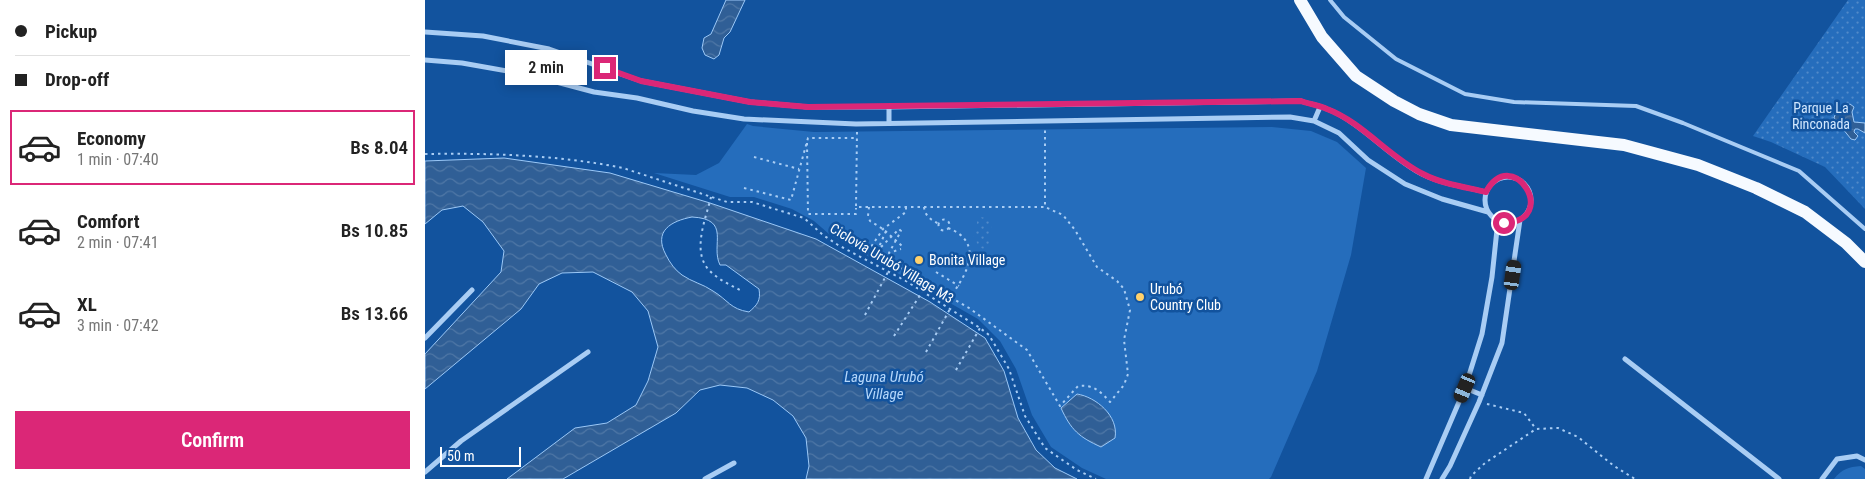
<!DOCTYPE html>
<meta charset="utf-8">
<style>
:root{--surface:#fff;--page:#f6f6f6;--text:#222;--muted:#767676;--line:#e0e0e0;--accent:#db2777}
body{margin:0;font-family:"Roboto Condensed",sans-serif;background:var(--page);color:var(--text);height:100vh;display:flex;flex-direction:column;font-size:19px;white-space:nowrap}
*{box-sizing:border-box;margin:0}
p{font-size:16px;color:var(--muted)}
.icon{flex:none;width:28px;height:28px;fill:none;stroke:currentColor;stroke-width:2;stroke-linecap:round;stroke-linejoin:round}
.map{position:relative;flex:1;overflow:hidden}
.side{display:flex;flex-direction:column;background:var(--surface);width:425px}
.side>*{flex:none}
.guide{display:grid;align-content:center;height:110px;padding:0 15px;background:var(--surface)}
.scale{position:absolute;left:15px;bottom:12px;width:81px;box-sizing:border-box;padding-left:5px;border:2px solid #fff;border-top:0;font-size:14px;line-height:18px;white-space:nowrap;color:#fff;-webkit-text-stroke:4px #12539e;paint-order:stroke}
.end{position:absolute;width:22px;height:22px;margin:-11px;border:6px solid #db2777;background:#fff;box-shadow:0 0 0 2px #fff}
.from{border-radius:50%}
.bubble{position:absolute;height:35px;border-radius:0px;background:var(--surface);box-shadow:0 2px 12px #0003;font-size:16px;font-weight:600;line-height:35px;text-align:center}
.car{position:absolute;width:15px;height:30px;margin:-15px -8px;border-radius:6px;box-shadow:0 0 4px 1px #0007;background:linear-gradient(#222 24%,#8ab4d8 0 40%,#222 0 76%,#8ab4d8 0 86%,#222 0)}
.guide b{display:flex;align-items:center;gap:18px;height:48px;font-size:19px}
.guide b+b{border-top:1px solid var(--line)}
.guide i{width:12px;height:12px;background:var(--text)}
ul{padding:0;list-style:none}
li{display:flex;align-items:center;gap:15px;height:75px;margin:0 10px 8px;padding:0 5px;border:2px solid transparent;border-radius:0px}
li div{flex:1}
li b{display:block;font-size:19px}
li em{font-style:normal;font-weight:600}
li.current{border-color:var(--accent)}
li>.icon{width:45px;height:45px;stroke-width:1.5}
.primary-button{display:flex;gap:10px;margin-top:auto;padding:10px 15px}
.primary-button a{flex:1;height:58px;border-radius:0px;background:var(--accent);color:#fff;font-size:20px;font-weight:600;line-height:58px;text-align:center}
main{display:flex;flex:1;min-height:0}
.map>svg:first-child{display:block}
.grass{fill:#256dbc}
.park{fill:url(#park-dots)}
.water{fill:url(#water-waves);stroke:#9bc8f7;fill-rule:evenodd}
.lines{fill:none;stroke-linecap:round;stroke-linejoin:round}
.path{stroke:#a9cdf4;stroke-width:2;stroke-dasharray:2.5 4;stroke-linecap:butt}
.lane{stroke:#a9cdf4;stroke-width:4}
.street{stroke:#a9cdf4;stroke-width:5}
.primary{stroke:#f6faff;stroke-width:12}
.route{stroke:#db2777;stroke-width:6}
.poi-dot{fill:#ffd16c;stroke:#12539e;stroke-width:2}
.labels{text-anchor:middle;stroke-width:5;stroke-linejoin:round;paint-order:stroke}
.park-label{font-size:14px;fill:#d1e7fe;stroke:#12539e}
.poi-label{font-size:14px;fill:#fff;stroke:#12539e;text-anchor:start}
.street-label{font-size:14px;fill:#fff;stroke:#12539e}
.water-label{font-size:15px;font-style:italic;fill:#b5d7fb;stroke:#12539e}
</style>
<main>
<section class="side">
<div class="guide">
<b><i class="from"></i>Pickup</b>
<b><i></i>Drop-off</b>
</div>
<ul>
<li class="current"><svg class="icon" aria-label="car" viewBox="0 0 24 24"><path d="M5 17H2v-5l4-1 3-4h7l3 4 3 1v5h-3M9 17h6M6 11h13"/><circle cx="7" cy="17" r="2"/><circle cx="17" cy="17" r="2"/></svg><div><b>Economy</b><p>1 min · 07:40</p></div><em>Bs 8.04</em></li>
<li><svg class="icon" aria-label="car" viewBox="0 0 24 24"><path d="M5 17H2v-5l4-1 3-4h7l3 4 3 1v5h-3M9 17h6M6 11h13"/><circle cx="7" cy="17" r="2"/><circle cx="17" cy="17" r="2"/></svg><div><b>Comfort</b><p>2 min · 07:41</p></div><em>Bs 10.85</em></li>
<li><svg class="icon" aria-label="car" viewBox="0 0 24 24"><path d="M5 17H2v-5l4-1 3-4h7l3 4 3 1v5h-3M9 17h6M6 11h13"/><circle cx="7" cy="17" r="2"/><circle cx="17" cy="17" r="2"/></svg><div><b>XL</b><p>3 min · 07:42</p></div><em>Bs 13.66</em></li>
</ul>
<div class="primary-button"><a>Confirm</a></div>
</section>
<div class="map">
<svg width="1440" height="479" viewBox="0 0 1440 479">
<defs>
<pattern id="park-dots" width="8" height="8" patternUnits="userSpaceOnUse" patternTransform="scale(1.25)"><rect width="8" height="8" fill="#256dbc"/><path d="M2 2h.1M6 6h.1" fill="none" stroke="#518ac9" stroke-width="1.8" stroke-linecap="round"/></pattern>
<pattern id="water-waves" width="16" height="10" patternUnits="userSpaceOnUse" patternTransform="scale(1.25)"><rect width="16" height="10" fill="#305f96"/><path d="M0 5q4-4 8 0t8 0" fill="none" stroke="#4f77a6"/></pattern>
</defs>
<rect width="100%" height="100%" fill="#12539e"/>
<path class="grass" d="M322,124L328,126L389,132L847,127L886,131L912,142L941,168L926,255L892,371L846,477L844,479H681L657,468L626,447L607,415L591,369L575,341L553,319L404,234L389,221L367,209L329,197H305L229,173L271,175L294,163Z
M1436,466L1440,469V479H1409C1417,469 1423,467 1436,466Z"/>
<path class="park" d="M1423,0H1440V209L1400,167L1346,142L1328,136Z
M556,217L565,219L568,222C567,225 566,228 565,231C564,239 570,245 561,250L554,247L548,235L552,228V220Z"/>
<path class="water" d="M301,0H320L305,32L299,38L294,55L289,59L280,55L277,48L279,38L286,34Z
M1425,104L1429,107L1427,112L1429,122L1440,123V133L1433,129H1430L1429,132L1433,136L1430,140L1426,139L1409,118L1410,115L1419,110L1420,106Z
M79,158L185,173L285,203L391,239L505,302L560,338L579,371L593,418L611,450L630,468L652,479H381L384,466L381,438L368,416L348,400L322,388L295,385L275,390L251,413L138,479H82L150,428L182,423L211,405L223,381L233,347L223,311L207,292L168,272L137,273L114,284L96,309L0,389V354L76,272L79,251L58,222L38,206L17,210L0,224V161ZM267,217C307,219 285,245 295,265H301L334,289C336,301 332,305 324,312C305,309 303,300 288,291C278,284 267,282 257,275C250,270 245,263 241,255C228,231 246,221 267,217Z
M652,394C671,397 694,416 690,438L676,447C654,437 646,430 636,408Z"/>
<g class="lines">
<path class="path" d="M432,132L431,207H620V128
M382,143L383,214H431V208
M0,154C66,153 133,155 198,168L302,202H327L379,218L398,235L413,245L481,281L555,328L564,335L584,369L600,416L620,448L652,470L671,479
M329,157L374,169
M319,188L366,200L383,138H431
M286,197C281,218 267,250 283,269C292,279 305,285 317,291
M444,207L443,216L445,221L458,229L477,246
M481,207V212L458,229L446,247L485,274L544,308L602,350L635,406L653,386C668,384 676,392 685,402L699,385L703,374L699,340L705,310L699,289L692,281L672,267L650,230L638,215L620,207
M499,207C500,216 506,220 514,224
M513.5 225a5.5 5.5 0 1 1 11 0a5.5 5.5 0 1 1-11 0Z
M523,228C560,242 542,275 525,297
M461,231L454,247H456L474,229L476,231L464,253L476,249
M511,272L534,286
M440,315L463,272
M469,336L497,292
M501,352L525,309
M531,370L555,328
M1062,404L1099,413L1111,429
M1045,479L1046,476L1060,463L1111,429L1133,428L1153,437L1189,466L1210,479"/>
<path class="lane" d="M905,0L919,17L971,59L1040,94L1089,102L1211,106L1258,123L1374,171L1440,229"/>
<path class="street" d="M0,32L58,36L124,49L216,81L325,102L383,107H464L876,101C884,104 893,105 902,109C936,122 964,157 997,174C1017,184 1040,187 1061,192
M0,60L37,63L105,75L169,92L212,98L268,111L319,119L431,124L865,117L889,121L914,133L943,160L980,184L1017,199L1063,212
M464,107V123
M889,121L895,107
M1060 200a23 23 0 1 1 46 0a23 23 0 1 1-46 0Z
M0,338L47,290
M1200,359L1354,479
M1040,388L1057,395
M0,472L36,441L163,352
M280,479L309,463
M1001,479L1040,388L1057,334L1067,277L1073,220
M1017,479L1025,466L1054,402L1077,343L1095,220
M1397,479L1412,459L1432,456L1440,460"/>
<path class="primary" d="M875,0L897,37L931,76L969,101L994,114L1026,125L1199,145L1273,165L1331,188L1380,212L1421,243L1440,262"/>
</g>
<g class="lines">
<path class="route" d="M180,68L216,81L325,102L383,107L876,101C884,104 893,105 902,109C937,122 964,157 998,174C1017,184 1040,187 1061,192C1088,143 1136,221 1079,223"/>
</g>
<g class="poi-dot">
<circle cx="494" cy="260" r="5"/>
<circle cx="715" cy="297" r="5"/>
</g>
<g class="labels">
<g class="park-label">
<text x="1396" y="113">Parque La<tspan x="1396" dy="16">Rinconada</tspan></text>
</g>
<g class="poi-label">
<text x="504" y="265">Bonita Village</text>
<text x="725" y="294">Urubó<tspan x="725" dy="16">Country Club</tspan></text>
</g>
<g class="street-label">
<text transform="translate(467 263) rotate(31)" y="5">Ciclovía Urubó Village M3</text>
</g>
<g class="water-label">
<text x="459" y="382">Laguna Urubó<tspan x="459" dy="17">Village</tspan></text>
</g>
</g>
</svg>
<div class="scale">50 m</div>
<i class="end from" style="left:1079px;top:223px"></i>
<i class="end" style="left:180px;top:68px"></i>
<div class="bubble" style="left:80px;top:50px;width:82px">2 min</div>
<i class="car" style="left:1088px;top:275px;rotate:8deg"></i>
<i class="car" style="left:1040px;top:388px;rotate:203deg"></i>
</div>
</main>
